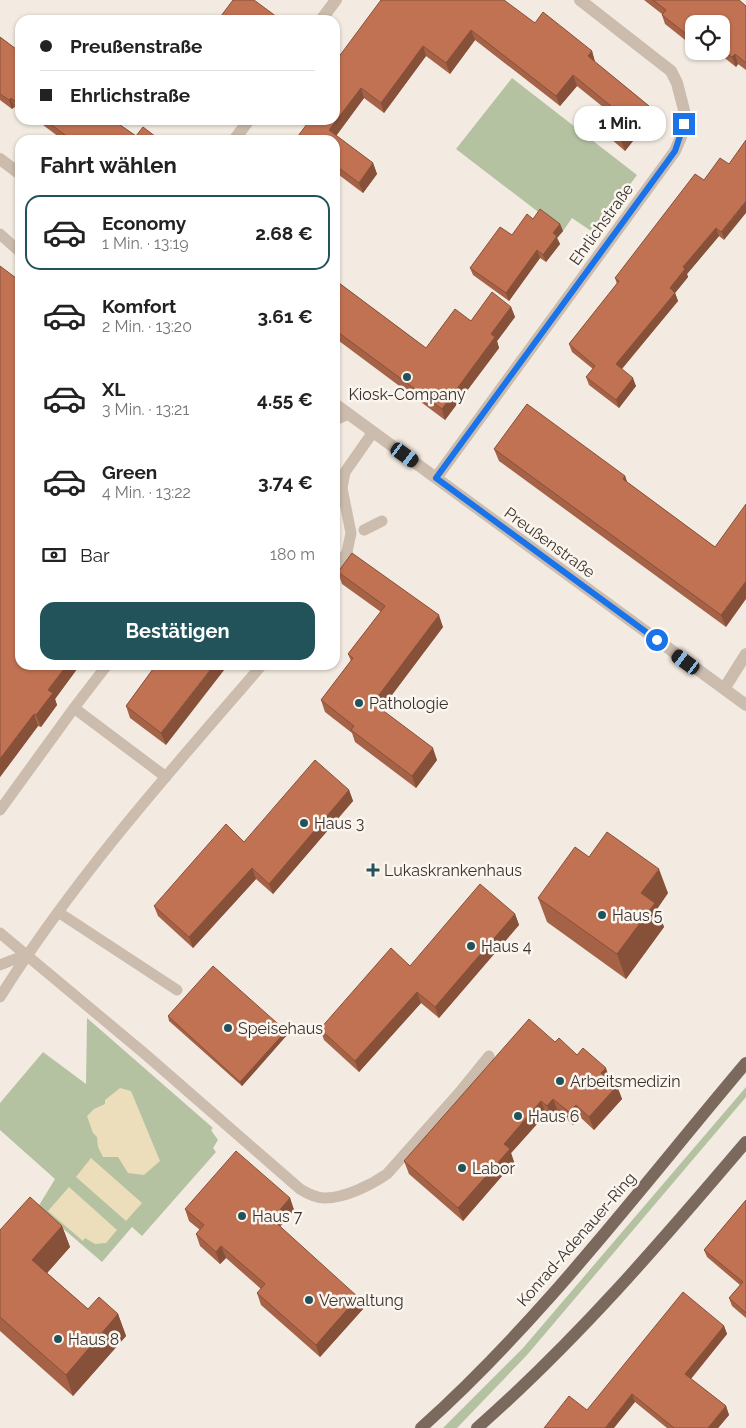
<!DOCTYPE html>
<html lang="de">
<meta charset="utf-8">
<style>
:root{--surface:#fff;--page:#f6f6f6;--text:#222;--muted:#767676;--line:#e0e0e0;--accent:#22535a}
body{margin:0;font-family:Raleway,sans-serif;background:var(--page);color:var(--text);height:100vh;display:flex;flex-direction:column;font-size:19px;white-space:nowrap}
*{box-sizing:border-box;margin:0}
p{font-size:16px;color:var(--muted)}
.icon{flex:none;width:28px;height:28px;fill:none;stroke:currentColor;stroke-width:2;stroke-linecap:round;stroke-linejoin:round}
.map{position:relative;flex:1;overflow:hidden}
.side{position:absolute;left:15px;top:135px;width:325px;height:535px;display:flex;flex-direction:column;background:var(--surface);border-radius:15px;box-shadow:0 1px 4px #0004}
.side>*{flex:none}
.banner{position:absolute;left:15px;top:15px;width:325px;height:110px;border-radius:15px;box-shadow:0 1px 4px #0004;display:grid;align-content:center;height:110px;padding:0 25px;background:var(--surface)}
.tools{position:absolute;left:685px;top:15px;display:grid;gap:10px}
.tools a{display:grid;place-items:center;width:45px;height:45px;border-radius:10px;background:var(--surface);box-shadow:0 1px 4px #0004;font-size:25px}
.end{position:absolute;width:22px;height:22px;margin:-11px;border:6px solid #1a73e8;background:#fff;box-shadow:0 0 0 2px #fff}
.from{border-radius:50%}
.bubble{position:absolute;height:35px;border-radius:15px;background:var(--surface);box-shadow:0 1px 4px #0004;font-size:16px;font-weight:700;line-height:35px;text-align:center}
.car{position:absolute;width:15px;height:30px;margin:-15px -8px;border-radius:6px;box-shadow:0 0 4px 1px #0007;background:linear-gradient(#222 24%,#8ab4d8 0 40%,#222 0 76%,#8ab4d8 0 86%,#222 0)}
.banner b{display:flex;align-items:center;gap:18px;height:48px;font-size:19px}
.banner b+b{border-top:1px solid var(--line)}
.banner i{width:12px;height:12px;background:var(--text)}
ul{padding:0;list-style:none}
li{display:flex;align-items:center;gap:15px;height:75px;margin:0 10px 8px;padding:0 15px;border:2px solid transparent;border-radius:15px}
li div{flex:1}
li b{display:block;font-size:19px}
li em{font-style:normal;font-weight:700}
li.active{border-color:var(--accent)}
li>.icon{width:45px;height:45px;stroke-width:1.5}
h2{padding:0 25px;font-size:22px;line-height:60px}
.pay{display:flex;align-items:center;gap:12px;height:55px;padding:0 25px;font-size:19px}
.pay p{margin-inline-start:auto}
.action{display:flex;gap:10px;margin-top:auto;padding:10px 25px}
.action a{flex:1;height:58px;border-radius:15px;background:var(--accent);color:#fff;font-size:20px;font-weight:700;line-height:58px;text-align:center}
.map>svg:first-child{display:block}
.green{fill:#b5c2a2}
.sand{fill:#ecddbb}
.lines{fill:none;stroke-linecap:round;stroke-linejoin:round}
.service{stroke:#cbbcad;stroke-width:11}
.minor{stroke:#cbbcad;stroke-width:12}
.primary{stroke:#7b695e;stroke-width:12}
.wall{fill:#a66247}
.shaded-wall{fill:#875039}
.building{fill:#c17252;stroke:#875039}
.route{stroke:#1a73e8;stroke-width:6}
.poi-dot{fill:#22535a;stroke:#faf5ee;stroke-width:2}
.labels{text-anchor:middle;stroke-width:5;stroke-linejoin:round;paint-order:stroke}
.street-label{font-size:16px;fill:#3a312c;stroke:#faf5ee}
.poi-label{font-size:16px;fill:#3a312c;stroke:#faf5ee;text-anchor:start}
</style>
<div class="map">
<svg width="746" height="1428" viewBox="0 0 746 1428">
<rect width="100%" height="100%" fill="#f3ebe2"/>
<path class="green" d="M512,78L637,175L594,233L572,218L563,231L456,149Z
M87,1018L213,1128L211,1130L218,1140L213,1148L216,1152L142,1236L132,1227L102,1262L38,1207L55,1179L0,1130V1103L43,1052L86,1084Z
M746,1087V1097L527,1355L457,1428H443L523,1348Z"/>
<path class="sand" d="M120,1088L131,1091L160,1161L144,1175L128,1173L118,1157H103L98,1147L97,1137L93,1133L87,1116L94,1109L105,1104V1100Z
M91,1158L142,1203L126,1221L76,1177Z
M69,1187L117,1230L106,1243L95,1244L85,1238L83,1241L48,1211Z"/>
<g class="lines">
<path class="service" d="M0,234L20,252
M335,420L349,414
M364,530L382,521
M335,572L347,552L351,533L342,488L345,472L373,432
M74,708L107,665
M0,810L74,708L166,777
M58,912L177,990
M0,933L145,1054L300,1189C308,1194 316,1198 325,1198C345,1198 371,1185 387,1174L459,1093L489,1056
M0,965L28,954
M0,997C75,878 170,771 262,665"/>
<path class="minor" d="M321,20L336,0
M234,140L249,120
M0,159L20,174
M335,404L746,705
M436,478L675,151L681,137L684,110L677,83L671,71L580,0
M724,689L746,654"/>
<path class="primary" d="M421,1428C542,1320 641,1187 746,1063
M477,1428C576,1341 661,1242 746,1142"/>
</g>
<path class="wall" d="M381,0L535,23L592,51L595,62L649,106L653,116L625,151L603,132L599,122L608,111L577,86L560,106L475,40L450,74L426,56L384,113L364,98L336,136L373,163L377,174L363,193L335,172V140L305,120H335Z
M644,0H739L746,6V70L738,64L736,67L716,51L710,59L700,51H721V24H694V47L665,24L662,15V14Z
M0,37L20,52V111L14,107L12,109L0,100Z
M32,120H113L136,136L160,140H63L39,122L37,124Z
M704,180L724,240L719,236L687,274L688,277L675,293L678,301L622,369L636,386L619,408L589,385L586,377L593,369L572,352L569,344L617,284L615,278Z
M533,219L560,224L563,231L557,238L560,244L546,262L540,258L509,301L473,275L470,268Z
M0,266L20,665H80L55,699L57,705L41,727L38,726L0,777Z
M335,280L426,348L471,321L511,307L515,317L497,341L499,348L445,420L335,338Z
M494,449L625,476L627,482L715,547L726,627L499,461Z
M338,572L443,627L381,709L437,760L416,788L355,742L352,733L325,712L321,700L351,661L348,654L381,612L342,584Z
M156,665L166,745L130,718L126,706Z
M349,790L353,801L273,894L256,879L193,948L158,916L154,906L244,842Z
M589,857L668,893L657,909L664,927L626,979L547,922L538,898Z
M515,914L519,925L439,1018L421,1003L359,1072L324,1040L320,1029L410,966Z
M168,1016L286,1031L287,1035L242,1086L169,1021Z
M555,1042L577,1055L610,1080L617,1086L622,1099L594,1130L580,1117L573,1125L558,1111L552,1118L546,1114L511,1153L514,1162L463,1221L409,1174L404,1161Z
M290,1198L294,1210L280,1227L363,1309L320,1357L261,1305L257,1293L261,1289L226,1258L220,1264L200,1246L196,1234L200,1230L189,1221L185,1209Z
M746,1200V1318L732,1306L729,1298L740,1285L707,1257L704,1250Z
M62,1226L70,1247L47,1273L88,1309L118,1314L126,1336L73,1396L0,1331V1230Z
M724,1326L727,1334L691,1379L726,1406L729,1415L718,1428H667L635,1402L587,1410Z"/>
<path class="shaded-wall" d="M471,30L475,40L450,74L446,63Z
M423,46L426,56L384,113L381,103Z
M592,51L595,62L592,66L588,56Z
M707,51H716L710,59Z
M735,54L738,64L736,67L732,57Z
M573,75L577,86L560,106L556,96Z
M361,88L364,98L333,140L329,130Z
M11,98L14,107L12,109L9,100Z
M649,106L653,116L625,151L621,140Z
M373,163L377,174L363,193L359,183Z
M746,201V213L724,240L721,232Z
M560,224L563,231L557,238L560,244L546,262L543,255L553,233Z
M716,228L719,236L687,274L688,277L675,293L678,301L619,372L616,364L683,267Z
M537,250L540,258L509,301L506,293Z
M511,307L515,317L497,341L499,348L445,420L442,409L491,334Z
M633,378L636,386L619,408L616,400Z
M625,476L629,487L623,479Z
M746,581V599L726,627L721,615Z
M439,615L443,627L377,715L373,703Z
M67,665H80L55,699L57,705L41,727L36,715L48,690Z
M214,665H228L166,745L161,733Z
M34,714L38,726L0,777V759Z
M433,748L437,760L416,788L412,776Z
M349,790L353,801L273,894L269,884Z
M252,868L256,879L193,948L189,937Z
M659,869L668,893L657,909L664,927L626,979L617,954L641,893Z
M515,914L519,925L439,1018L435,1007Z
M417,992L421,1003L359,1072L355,1061Z
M286,1031L287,1035L242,1086L240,1082Z
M606,1068L610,1080L601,1073Z
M617,1086L622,1099L594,1130L589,1117Z
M553,1099L558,1111L552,1118L547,1106Z
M541,1101L546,1114L511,1153L514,1162L463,1221L458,1208L504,1144Z
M576,1105L580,1117L573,1125L569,1112Z
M290,1198L294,1210L276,1231L272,1219Z
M62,1226L70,1247L40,1281L32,1260Z
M221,1246L226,1258L220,1264L216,1252Z
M358,1297L363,1309L320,1357L316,1345Z
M118,1314L126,1336L73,1396L66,1375Z
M724,1326L727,1334L688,1382L685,1374Z
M632,1394L635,1402L614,1428H605Z
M726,1406L729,1415L718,1428H708Z"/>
<path class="building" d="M233,0H254L277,17L275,20H218Z
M381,0H504L535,23L543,12L592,51L588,56L649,106L621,140L599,122L611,106L573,75L556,96L471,30L446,63L423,46L381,103L361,88L329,130L373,163L359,183L335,165V140H295L310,120H335V62Z
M653,0H739L746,6V63L735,54L732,57L721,49V24H694V40L662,15L666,10Z
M0,37L20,52V105L11,98L9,100L0,94Z
M45,120H113L136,136L143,127L160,140H72Z
M746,140V201L721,232L716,228L683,267L685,269L670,288L675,293L616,364L633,378L616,400L586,377L595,366L569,344L619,281L615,278L695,174L704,180L720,158L729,164Z
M540,209L560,224L553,233L557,236L543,255L537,250L506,293L470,268L500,227L512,235L527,214L533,219Z
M0,266L20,281V665H67L48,690L53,693L36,715L34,714L0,759Z
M335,280L426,348L455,309L471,321L492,292L511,307L491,334L495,337L442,409L335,330Z
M527,404L625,476L623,479L715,547L746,504V581L721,615L494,449Z
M352,553L439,615L373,703L433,748L412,776L351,730L354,726L321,700L353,658L348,654L385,606L338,572Z
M156,665H214L161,733L126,706Z
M315,760L349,790L269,884L252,868L189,937L154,906L226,824L244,842Z
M607,832L659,869L641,893L655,903L617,954L538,898L575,847L589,857Z
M480,884L515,914L435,1007L417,992L355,1061L320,1029L391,948L410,966Z
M213,966L286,1031L240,1082L168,1016Z
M529,1019L555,1042L559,1038L577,1055L583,1048L606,1068L601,1073L617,1086L589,1117L576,1105L569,1112L553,1099L547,1106L541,1101L504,1144L510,1149L458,1208L404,1161Z
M236,1151L290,1198L272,1219L358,1297L316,1345L257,1293L265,1284L221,1246L216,1252L196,1234L204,1225L185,1209Z
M30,1197L62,1226L32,1260L88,1309L99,1297L118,1314L66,1375L0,1317V1230Z
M746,1200V1313L729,1298L743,1282L704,1250Z
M683,1292L724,1326L685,1374L726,1406L708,1428H674L632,1394L605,1428H544L569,1396L587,1410Z"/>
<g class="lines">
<path class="route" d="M657,640L436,478L675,151L684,124"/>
</g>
<g class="poi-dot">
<circle cx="407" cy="377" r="5"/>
<circle cx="359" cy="703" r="5"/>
<circle cx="304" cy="823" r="5"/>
<path d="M370.5 862.5h5v5h5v5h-5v5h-5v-5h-5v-5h5z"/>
<circle cx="602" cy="915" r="5"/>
<circle cx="471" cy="946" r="5"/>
<circle cx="228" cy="1028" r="5"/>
<circle cx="560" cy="1081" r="5"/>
<circle cx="518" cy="1116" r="5"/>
<circle cx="462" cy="1168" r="5"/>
<circle cx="242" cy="1216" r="5"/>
<circle cx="309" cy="1300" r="5"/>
<circle cx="58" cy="1339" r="5"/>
</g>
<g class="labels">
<g class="street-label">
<text transform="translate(601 224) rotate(-54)" y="6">Ehrlichstraße</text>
<text transform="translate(550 542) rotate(36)" y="6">Preußenstraße</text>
<text transform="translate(576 1239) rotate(-49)" y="6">Konrad-Adenauer-Ring</text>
</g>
<g class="poi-label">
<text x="407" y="400" text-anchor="middle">Kiosk-Company</text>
<text x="369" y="709">Pathologie</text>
<text x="314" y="829">Haus 3</text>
<text x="384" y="876">Lukaskrankenhaus</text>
<text x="612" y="921">Haus 5</text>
<text x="481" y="952">Haus 4</text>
<text x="238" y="1034">Speisehaus</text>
<text x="570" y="1087">Arbeitsmedizin</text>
<text x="528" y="1122">Haus 6</text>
<text x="472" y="1174">Labor</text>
<text x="252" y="1222">Haus 7</text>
<text x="319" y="1306">Verwaltung</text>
<text x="68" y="1345">Haus 8</text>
</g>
</g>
</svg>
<div class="tools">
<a><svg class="icon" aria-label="locate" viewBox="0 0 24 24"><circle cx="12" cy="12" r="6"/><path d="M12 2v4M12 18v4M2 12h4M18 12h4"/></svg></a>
</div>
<i class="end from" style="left:657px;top:640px"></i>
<i class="end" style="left:684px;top:124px"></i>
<div class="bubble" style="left:574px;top:106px;width:92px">1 Min.</div>
<i class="car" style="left:405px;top:455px;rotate:126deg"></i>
<i class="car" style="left:686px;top:662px;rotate:306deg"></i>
<div class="banner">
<b><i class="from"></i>Preußenstraße</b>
<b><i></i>Ehrlichstraße</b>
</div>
<section class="side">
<h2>Fahrt wählen</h2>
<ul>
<li class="active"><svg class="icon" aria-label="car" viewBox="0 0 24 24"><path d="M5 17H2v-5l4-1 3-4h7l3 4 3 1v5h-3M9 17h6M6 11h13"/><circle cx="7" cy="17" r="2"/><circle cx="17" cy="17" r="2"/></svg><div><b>Economy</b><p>1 Min. · 13:19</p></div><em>2.68 €</em></li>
<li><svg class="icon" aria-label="car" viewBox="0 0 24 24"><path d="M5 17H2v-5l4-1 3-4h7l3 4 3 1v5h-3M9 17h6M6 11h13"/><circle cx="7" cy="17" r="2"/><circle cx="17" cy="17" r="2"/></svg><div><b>Komfort</b><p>2 Min. · 13:20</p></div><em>3.61 €</em></li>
<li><svg class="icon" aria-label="car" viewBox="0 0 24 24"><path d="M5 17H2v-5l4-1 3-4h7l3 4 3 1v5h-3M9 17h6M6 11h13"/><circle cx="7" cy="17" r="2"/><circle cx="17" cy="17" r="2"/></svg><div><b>XL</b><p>3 Min. · 13:21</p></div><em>4.55 €</em></li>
<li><svg class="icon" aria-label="car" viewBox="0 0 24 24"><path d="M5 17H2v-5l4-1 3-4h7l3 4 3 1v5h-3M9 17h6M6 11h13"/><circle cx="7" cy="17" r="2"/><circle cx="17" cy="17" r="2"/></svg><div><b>Green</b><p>4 Min. · 13:22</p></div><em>3.74 €</em></li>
</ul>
<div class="pay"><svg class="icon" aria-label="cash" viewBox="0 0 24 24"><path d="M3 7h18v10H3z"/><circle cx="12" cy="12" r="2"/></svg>Bar<p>180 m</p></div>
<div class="action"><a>Bestätigen</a></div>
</section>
</div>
